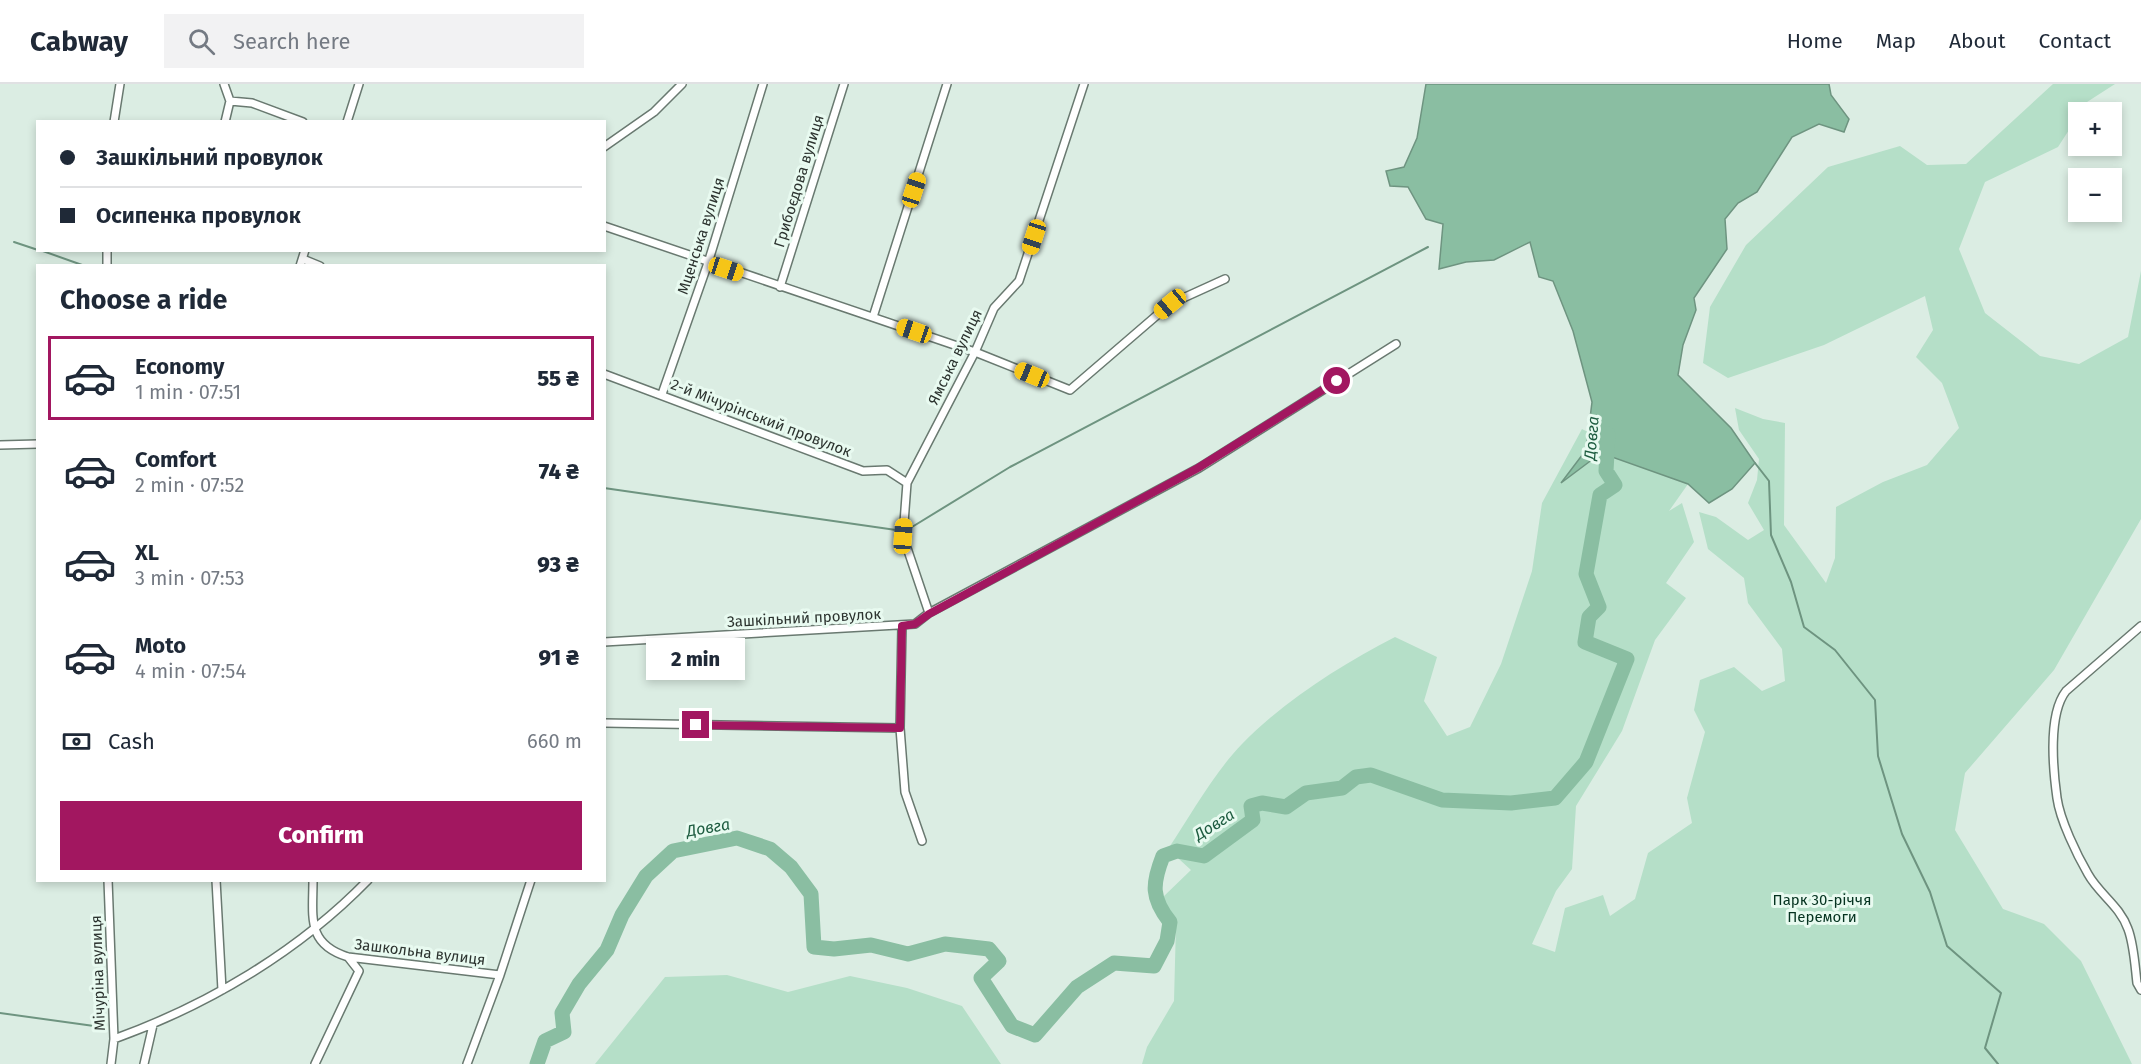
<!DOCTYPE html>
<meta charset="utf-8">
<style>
:root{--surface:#fff;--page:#f2f2f3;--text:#1f2937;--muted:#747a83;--line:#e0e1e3;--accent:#a21760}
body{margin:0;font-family:"Fira Sans",sans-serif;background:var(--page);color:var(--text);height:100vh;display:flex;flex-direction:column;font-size:22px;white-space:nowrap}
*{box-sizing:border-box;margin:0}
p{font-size:20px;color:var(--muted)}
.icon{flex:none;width:33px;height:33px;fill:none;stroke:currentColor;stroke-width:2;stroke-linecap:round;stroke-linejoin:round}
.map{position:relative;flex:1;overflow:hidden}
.details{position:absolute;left:36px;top:180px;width:570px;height:618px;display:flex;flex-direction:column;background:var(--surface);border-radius:0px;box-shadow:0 3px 9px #0003}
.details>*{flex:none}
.hud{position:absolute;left:36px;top:36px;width:570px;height:132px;border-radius:0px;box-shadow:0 3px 9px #0003;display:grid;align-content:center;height:132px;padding:0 24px;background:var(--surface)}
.buttons{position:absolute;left:2068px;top:18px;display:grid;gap:12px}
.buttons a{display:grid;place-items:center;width:54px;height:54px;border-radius:0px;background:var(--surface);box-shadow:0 3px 9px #0003;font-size:30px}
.end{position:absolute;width:27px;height:27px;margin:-14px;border:8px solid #a21760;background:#fff;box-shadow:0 0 0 3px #fff}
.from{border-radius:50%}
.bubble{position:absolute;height:42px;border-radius:0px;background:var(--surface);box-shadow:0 3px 9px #0003;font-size:20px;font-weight:800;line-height:42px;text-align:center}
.car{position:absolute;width:18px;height:36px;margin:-18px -9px;border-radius:8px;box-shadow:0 0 4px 2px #0007;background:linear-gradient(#f5c518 24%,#345 0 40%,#f5c518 0 76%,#345 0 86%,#f5c518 0)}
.hud b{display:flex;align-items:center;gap:21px;height:57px;font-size:22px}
.hud b+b{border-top:2px solid var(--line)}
.hud i{width:15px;height:15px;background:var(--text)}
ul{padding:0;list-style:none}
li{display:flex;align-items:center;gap:18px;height:84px;margin:0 12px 9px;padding:0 12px;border:3px solid transparent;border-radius:0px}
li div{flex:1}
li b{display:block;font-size:22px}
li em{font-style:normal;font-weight:800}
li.current{border-color:var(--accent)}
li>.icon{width:54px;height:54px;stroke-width:1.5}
h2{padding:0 24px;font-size:27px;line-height:72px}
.pay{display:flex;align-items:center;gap:15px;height:66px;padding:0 24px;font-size:22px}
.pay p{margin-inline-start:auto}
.action{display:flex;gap:12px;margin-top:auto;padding:12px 24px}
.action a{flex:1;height:69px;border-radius:0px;background:var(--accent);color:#fff;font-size:24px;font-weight:800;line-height:69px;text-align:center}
header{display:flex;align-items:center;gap:36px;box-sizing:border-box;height:84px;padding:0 30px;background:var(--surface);border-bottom:2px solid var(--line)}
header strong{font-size:28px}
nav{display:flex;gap:33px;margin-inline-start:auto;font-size:21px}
.search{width:420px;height:54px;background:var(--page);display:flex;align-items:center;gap:15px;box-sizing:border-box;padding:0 21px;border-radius:0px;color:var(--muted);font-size:22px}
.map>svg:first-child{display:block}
.green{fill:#b5dfc8}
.water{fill:#8abea2;stroke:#6e9480;stroke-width:1.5}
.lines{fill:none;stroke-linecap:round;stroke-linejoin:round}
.stream{stroke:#6e9480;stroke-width:2}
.river{stroke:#8abea2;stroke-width:15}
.street-casing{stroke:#697970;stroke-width:10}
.street{stroke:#fff;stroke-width:7}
.route{stroke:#a21760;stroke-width:8}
.labels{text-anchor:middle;stroke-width:6;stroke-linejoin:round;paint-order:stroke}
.street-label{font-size:15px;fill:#2c332f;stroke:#e8faf0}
.park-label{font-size:15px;fill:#053320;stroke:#e8faf0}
.water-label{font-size:16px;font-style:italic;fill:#1f5d41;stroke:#e8faf0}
</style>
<header>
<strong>Cabway</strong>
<div class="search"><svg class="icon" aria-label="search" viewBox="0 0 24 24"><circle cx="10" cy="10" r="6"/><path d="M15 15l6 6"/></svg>Search here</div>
<nav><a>Home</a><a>Map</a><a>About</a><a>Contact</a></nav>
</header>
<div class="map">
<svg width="2141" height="980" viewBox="0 0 2141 980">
<rect width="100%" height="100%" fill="#dbede3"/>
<path class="green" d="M2053,0H2115L2087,18L2058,63L1985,98L1959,165L1985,229L2040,272L2079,280L2128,253L2141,187V435L2054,586L1965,689L1955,746L2003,825L2044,840L2081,877L2132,980H1142L1147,963L1174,917L1176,840L1163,813L1191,786L1168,765C1191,731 1213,690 1242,660C1285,616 1341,581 1395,553L1437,573L1424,617L1447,652L1470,643L1501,580L1532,487L1542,419L1582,345L1588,348L1586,366L1563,397L1601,368L1688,400L1669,427L1682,419L1694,458L1666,499L1686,514L1655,556L1622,647L1576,722L1572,785L1556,807L1532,860L1555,868L1565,824L1603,811L1610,832L1635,815L1648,769L1692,739L1687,714L1705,648L1694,626L1700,596L1734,583L1762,607L1785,597L1782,565L1748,519L1744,494L1708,465L1699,428L1716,433L1748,456L1764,446L1748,419L1757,396L1759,375L1739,346L1735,324L1763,335L1785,339L1784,441L1826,499L1835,474L1836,423L1883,398L1927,381L1959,344L1942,299L1916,273L1933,246L1925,212L1824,261L1728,294L1703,279L1710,223L1746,161L1828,83L1900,62L1927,81L1966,80Z
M727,891L788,908L850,892L907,904L962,922L1001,980H595L665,893Z"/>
<path class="water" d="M1426,0H1829L1831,11L1849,35L1844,48L1819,40L1792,53L1757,108L1738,119L1725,135L1727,165L1694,214L1696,226L1683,261L1678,291L1731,344L1755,379L1732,405L1709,419L1688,400L1601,369L1561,399L1586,366L1592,318L1573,247L1553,197L1539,193L1530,158L1494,176L1466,178L1439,185L1443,140L1426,135L1408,103L1390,102L1386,87L1404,83L1417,54Z"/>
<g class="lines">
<path class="stream" d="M14,158L38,166
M40,166L85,182
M1755,379L1769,397L1771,451L1791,498L1804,543L1835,566L1875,616L1878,672L1902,750L1930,808L1947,862L2001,909L1985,964L1998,980
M604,404L896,446
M912,443L1010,383L1428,163
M0,929L94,942"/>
<path class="river" d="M537,980L545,957L564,948L562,929L579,900L607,866L622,831L646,792L673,767L737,754L770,765L791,783L811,810L814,863L834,865L871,861L908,870L945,860L989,865L999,877L981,894L1012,942L1035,951L1077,903L1114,879L1154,882L1167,857L1170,838C1151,814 1152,800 1163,772L1177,767L1204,772L1253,736L1251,722L1262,719L1286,723L1306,709L1342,704L1356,693L1371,691L1442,716L1511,719L1555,714L1586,678L1627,575L1585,558L1589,533L1599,523L1586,490L1600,411L1615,401L1606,387L1608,350"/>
<defs>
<path id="street" d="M224,0L230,17L252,19L303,38
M114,38L120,0
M225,38L230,17
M347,38L359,0
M604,63L654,28L682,0
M604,142L975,268L1070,306L1170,220L1225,195
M107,166V182
M303,175L320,182
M300,182L305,166
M780,203L844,0
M873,233L947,0
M604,290L863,387L887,386L907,399
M662,310L708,179L763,0
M0,361L38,360
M929,529L903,452L907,399L975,268L994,224L1019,197L1084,0
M902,542L900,644L905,708L922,757
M2141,542L2066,607C2048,630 2053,685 2057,714C2060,736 2077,771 2088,790C2099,810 2120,822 2128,845C2134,861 2135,882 2137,899L2141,906
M604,558L915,540L929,529L1199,384L1396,260
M604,639L900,644
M108,796L114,955L111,980
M216,796L222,906
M313,796C313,833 306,860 348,873L500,891
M114,955C208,921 298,868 368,796
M144,980L153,941
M315,980L359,887L348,873
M467,980L500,891L531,796"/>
</defs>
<use href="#street" class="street-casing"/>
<use href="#street" class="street"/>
</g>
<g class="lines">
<path class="route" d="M696,641L900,644L902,542L915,540L929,530L1198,384L1337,297"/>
</g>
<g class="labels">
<g class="street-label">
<text transform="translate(799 97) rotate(-73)" y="5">Грибоєдова вулиця</text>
<text transform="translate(701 152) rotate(-72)" y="5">Мценська вулиця</text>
<text transform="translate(955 273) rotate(-64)" y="5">Ямська вулиця</text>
<text transform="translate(761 334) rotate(21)" y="5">2-й Мічурінський провулок</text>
<text transform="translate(804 534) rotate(-3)" y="5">Зашкільний провулок</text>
<text transform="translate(420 868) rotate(7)" y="5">Зашкольна вулиця</text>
<text transform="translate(98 889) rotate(-92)" y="5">Мічуріна вулиця</text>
</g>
<g class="park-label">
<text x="1822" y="821">Парк 30-річчя<tspan x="1822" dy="17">Перемоги</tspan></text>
</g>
<g class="water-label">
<text transform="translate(1591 354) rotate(-85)" y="6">Довга</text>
<text transform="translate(1214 740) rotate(-32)" y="6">Довга</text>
<text transform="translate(708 743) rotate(-10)" y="6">Довга</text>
</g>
</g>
</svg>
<div class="buttons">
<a>+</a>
<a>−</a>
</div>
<i class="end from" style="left:1337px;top:297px"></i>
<i class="end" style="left:696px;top:641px"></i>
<div class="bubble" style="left:646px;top:554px;width:99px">2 min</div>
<i class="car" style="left:914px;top:106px;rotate:18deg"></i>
<i class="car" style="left:1034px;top:153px;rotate:198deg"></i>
<i class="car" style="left:726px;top:185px;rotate:108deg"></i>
<i class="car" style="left:1170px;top:220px;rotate:230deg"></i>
<i class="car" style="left:914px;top:247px;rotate:289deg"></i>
<i class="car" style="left:1032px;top:291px;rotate:292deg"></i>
<i class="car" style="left:903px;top:452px;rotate:4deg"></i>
<div class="hud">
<b><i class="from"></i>Зашкільний провулок</b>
<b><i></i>Осипенка провулок</b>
</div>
<section class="details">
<h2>Choose a ride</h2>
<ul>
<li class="current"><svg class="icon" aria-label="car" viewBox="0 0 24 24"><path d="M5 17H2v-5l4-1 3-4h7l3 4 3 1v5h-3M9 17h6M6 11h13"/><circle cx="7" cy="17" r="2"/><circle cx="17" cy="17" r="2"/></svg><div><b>Economy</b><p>1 min · 07:51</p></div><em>55 ₴</em></li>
<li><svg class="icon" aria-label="car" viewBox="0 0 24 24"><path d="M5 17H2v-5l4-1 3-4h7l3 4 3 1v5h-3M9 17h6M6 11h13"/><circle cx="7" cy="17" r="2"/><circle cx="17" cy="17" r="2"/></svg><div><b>Comfort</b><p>2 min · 07:52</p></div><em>74 ₴</em></li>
<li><svg class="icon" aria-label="car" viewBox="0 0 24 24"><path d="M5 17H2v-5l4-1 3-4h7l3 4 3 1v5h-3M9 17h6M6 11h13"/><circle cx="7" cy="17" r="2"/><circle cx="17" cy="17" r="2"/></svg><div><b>XL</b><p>3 min · 07:53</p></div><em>93 ₴</em></li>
<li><svg class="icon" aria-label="car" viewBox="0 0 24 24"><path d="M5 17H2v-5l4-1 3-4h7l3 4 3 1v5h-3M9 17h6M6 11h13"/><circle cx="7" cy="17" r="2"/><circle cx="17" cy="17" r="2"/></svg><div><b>Moto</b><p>4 min · 07:54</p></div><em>91 ₴</em></li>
</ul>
<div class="pay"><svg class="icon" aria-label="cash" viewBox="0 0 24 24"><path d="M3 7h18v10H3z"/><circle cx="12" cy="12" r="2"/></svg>Cash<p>660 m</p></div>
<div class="action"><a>Confirm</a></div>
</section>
</div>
